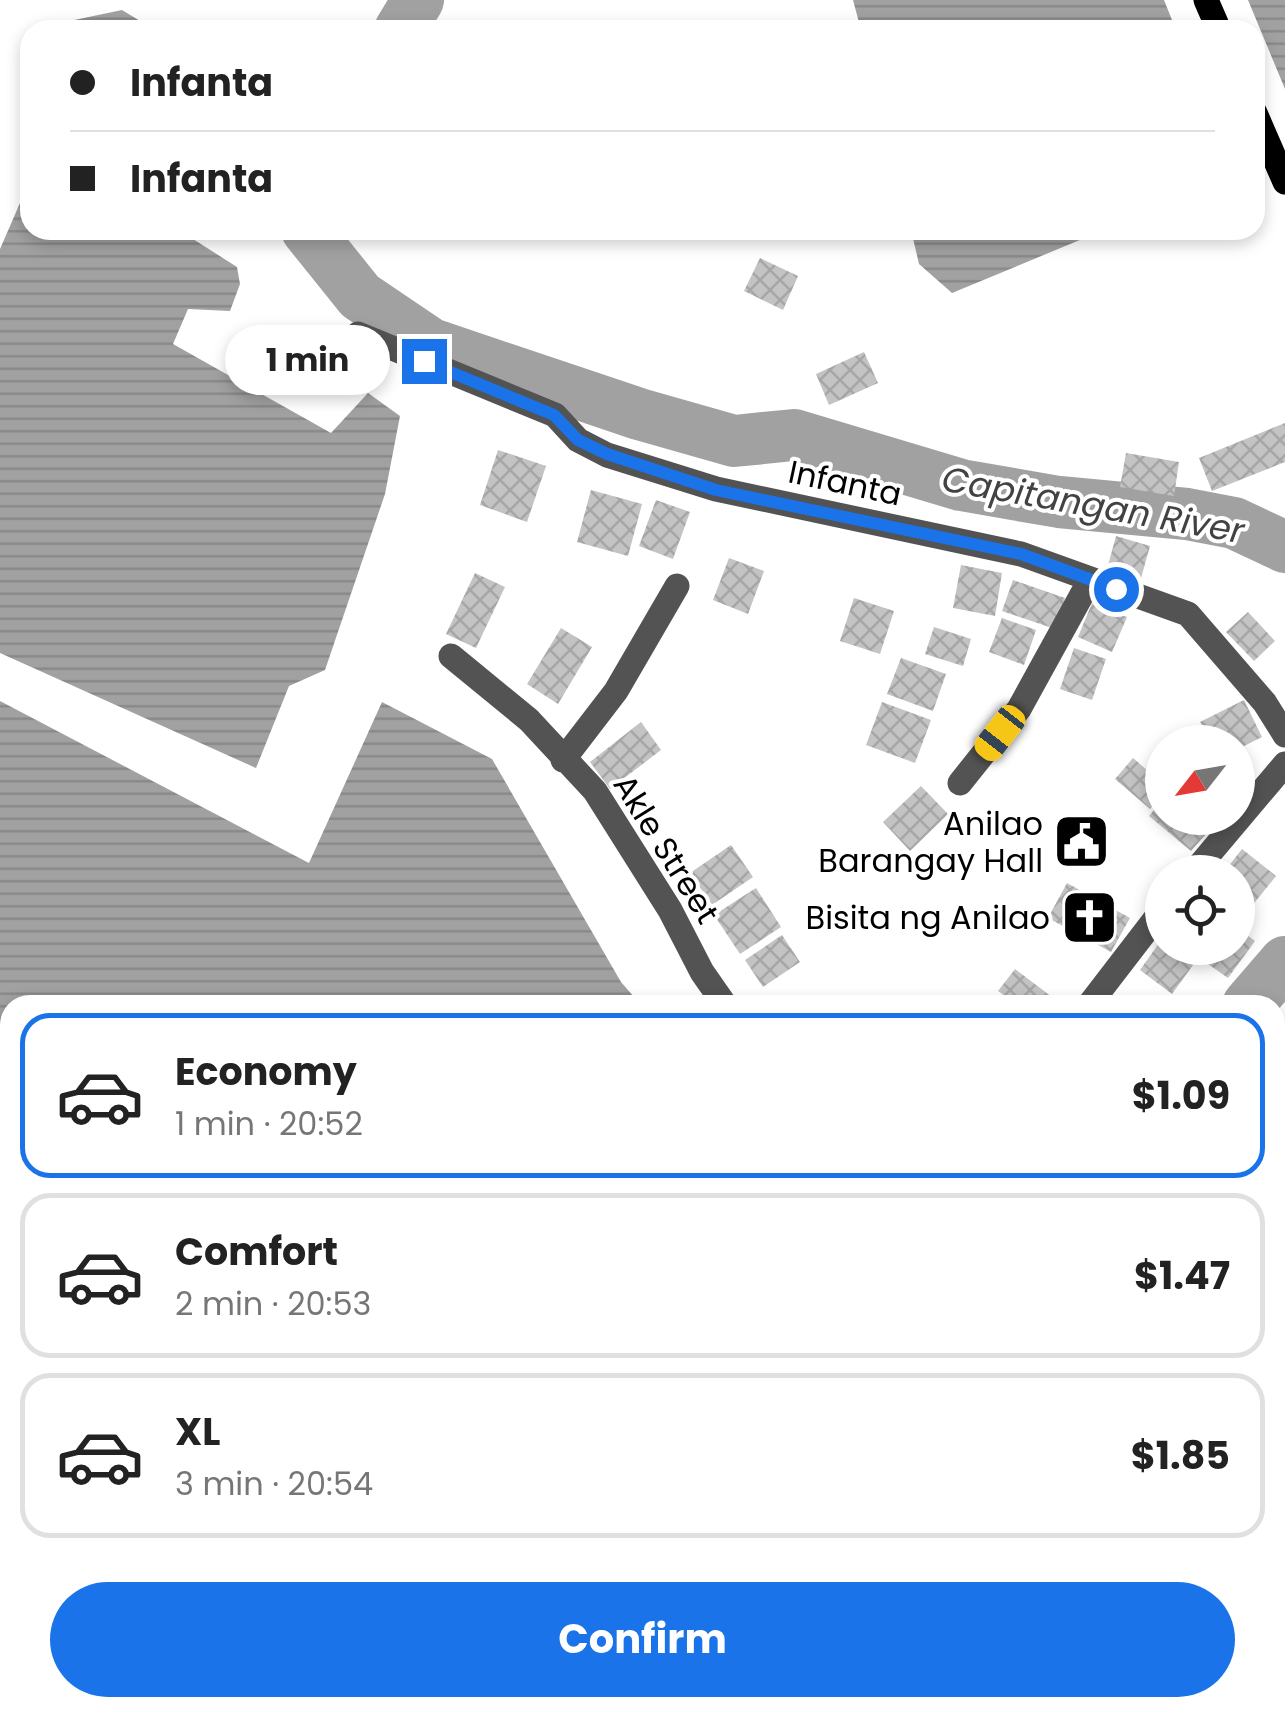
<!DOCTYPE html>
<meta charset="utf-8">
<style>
:root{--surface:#fff;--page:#f2f2f2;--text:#222;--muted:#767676;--line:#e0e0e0;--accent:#1a73e8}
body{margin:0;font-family:Poppins,sans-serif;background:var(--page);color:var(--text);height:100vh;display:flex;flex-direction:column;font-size:38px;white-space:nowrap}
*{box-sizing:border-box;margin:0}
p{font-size:32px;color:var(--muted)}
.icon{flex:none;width:55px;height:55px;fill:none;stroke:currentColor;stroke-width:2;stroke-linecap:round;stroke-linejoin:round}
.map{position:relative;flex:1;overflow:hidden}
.sheet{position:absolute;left:0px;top:995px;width:1285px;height:722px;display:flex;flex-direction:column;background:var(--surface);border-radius:30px 30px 0 0;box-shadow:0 5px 15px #0003}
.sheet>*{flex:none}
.guide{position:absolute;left:20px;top:20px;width:1245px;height:220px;border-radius:30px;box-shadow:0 5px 15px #0003;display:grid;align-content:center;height:220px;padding:0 50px;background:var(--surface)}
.needle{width:65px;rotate:239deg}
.tools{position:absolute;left:1145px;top:725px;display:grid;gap:20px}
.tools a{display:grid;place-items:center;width:110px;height:110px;border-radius:50%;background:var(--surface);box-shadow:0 5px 15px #0003;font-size:50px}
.end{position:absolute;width:45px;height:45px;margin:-22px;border:12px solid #1a73e8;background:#fff;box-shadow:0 0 0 5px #fff}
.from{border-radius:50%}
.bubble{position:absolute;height:70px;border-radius:35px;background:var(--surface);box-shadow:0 5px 15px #0003;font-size:32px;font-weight:700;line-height:70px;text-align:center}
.car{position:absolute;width:30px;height:60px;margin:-30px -15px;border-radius:12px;box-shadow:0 0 8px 2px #0007;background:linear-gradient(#f5c518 24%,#345 0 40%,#f5c518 0 76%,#345 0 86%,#f5c518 0)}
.guide b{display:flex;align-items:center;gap:35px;height:95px;font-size:38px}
.guide b+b{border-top:2px solid var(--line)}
.guide i{width:25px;height:25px;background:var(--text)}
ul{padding:18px 0 0;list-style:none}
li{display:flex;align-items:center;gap:30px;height:165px;margin:0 20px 15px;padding:0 30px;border:5px solid var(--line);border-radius:30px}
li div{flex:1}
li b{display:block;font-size:38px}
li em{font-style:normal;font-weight:700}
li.active{border-color:var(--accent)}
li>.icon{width:90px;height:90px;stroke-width:1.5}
.cta{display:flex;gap:20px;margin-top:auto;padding:20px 50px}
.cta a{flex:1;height:115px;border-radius:60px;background:var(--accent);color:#fff;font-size:40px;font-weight:700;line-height:115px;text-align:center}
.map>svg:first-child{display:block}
.water{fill:url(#water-rules)}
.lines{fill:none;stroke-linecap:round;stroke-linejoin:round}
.stream{stroke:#a1a1a1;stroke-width:9}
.river{stroke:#a1a1a1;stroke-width:52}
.building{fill:url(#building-cross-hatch)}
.path{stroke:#757575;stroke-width:5;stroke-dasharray:2.5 5;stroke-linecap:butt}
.minor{stroke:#535353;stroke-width:25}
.major{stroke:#000;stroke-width:25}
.route{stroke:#1a73e8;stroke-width:12}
.labels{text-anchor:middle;stroke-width:8;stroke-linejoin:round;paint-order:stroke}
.street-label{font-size:32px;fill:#000;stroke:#fff}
.poi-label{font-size:32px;fill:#000;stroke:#fff;text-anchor:end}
.water-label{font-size:35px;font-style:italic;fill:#424242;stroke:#fff}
</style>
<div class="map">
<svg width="1285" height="1716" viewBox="0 0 1285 1716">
<defs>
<pattern id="water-rules" width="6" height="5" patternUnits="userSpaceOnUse" patternTransform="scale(2.5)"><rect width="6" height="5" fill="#a1a1a1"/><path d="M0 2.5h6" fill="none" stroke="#898989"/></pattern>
<pattern id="building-cross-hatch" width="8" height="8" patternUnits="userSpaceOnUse" patternTransform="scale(2.5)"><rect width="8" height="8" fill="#c3c3c3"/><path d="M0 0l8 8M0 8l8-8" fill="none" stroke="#a6a6a6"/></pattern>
</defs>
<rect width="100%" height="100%" fill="#fff"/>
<path class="water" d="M853,0H1164L1176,30H861Z
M1248,0H1285V89Z
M122,10L155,30H56L60,23Z
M30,180V230H198L193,239L237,267L240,284L230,311L188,309L173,344L331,433L368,393L400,416L385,494L325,670L289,686L256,768L0,653V249Z
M911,230H1104L952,293L919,264Z
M0,701L309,863L382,702L492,759L621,982L641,1005H10V1431H0Z"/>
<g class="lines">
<path class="stream" d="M832,1708L835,1716"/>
<path class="river" d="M400,30L418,0
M307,230L360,296L431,344L639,414L734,441L794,435L961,485L1059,502L1187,514L1234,523L1285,547
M1248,1005L1285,962
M704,1716L730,1708"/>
</g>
<path class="building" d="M760,258L798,276L783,310L744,291Z
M864,352L878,383L829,405L816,374Z
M1285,423V462L1212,491L1199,458Z
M498,450L546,466L527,522L480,505Z
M1126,453L1179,462L1174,496L1120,487Z
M591,490L642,504L628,556L577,542Z
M656,500L690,512L673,559L639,546Z
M1116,536L1150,546L1138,589L1104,580Z
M729,558L764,571L748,614L713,600Z
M961,565L1002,573L995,616L953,608Z
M475,573L505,587L476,648L446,634Z
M1013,580L1065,598L1055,629L1002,611Z
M854,598L894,611L880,654L840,641Z
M1092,603L1127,617L1112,652L1078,637Z
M1248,612L1275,641L1254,661L1226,632Z
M1002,618L1036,630L1024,665L989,652Z
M934,627L971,639L963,666L925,654Z
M561,628L592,647L558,704L527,684Z
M1074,648L1106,659L1092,700L1060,689Z
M901,658L946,674L933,711L887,694Z
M1244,700L1262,737L1238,749V742H1211L1200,722Z
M882,702L931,720L915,763L866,745Z
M641,722L661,750L610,789L590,762Z
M1133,758L1162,783V795L1150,809L1115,779Z
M921,786L948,814L910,851L883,822Z
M1162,800V818H1203L1213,826L1191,851L1149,816Z
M1083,821L1103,837L1082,863L1062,847Z
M731,845L753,877L712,905L690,873Z
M1242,849L1276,876L1251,907L1238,897V872H1224Z
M1067,883L1130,918L1111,952L1048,918Z
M756,888L781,927L740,954L714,915Z
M1238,928L1255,941L1228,978L1185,948H1238Z
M782,935L800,962L763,987L745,960Z
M1162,939V948H1169L1193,965L1172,994L1140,970Z
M1015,969L1060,1003L1058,1005H1017L998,991Z
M46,1708H85L86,1716H47Z"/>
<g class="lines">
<path class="path" d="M0,1535L10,1533
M228,1708L230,1716
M521,1716L544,1708"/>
<path class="minor" d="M358,334L555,415L578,440L607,455L716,489L1021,554L1188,614L1265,703L1285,735
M451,656L529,720L595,791L670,910L702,972L725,1005
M563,760L616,691L677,586
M960,783L1019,709L1090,580
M1194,872L1285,764
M1089,1005L1162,910"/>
<path class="major" d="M1206,0L1219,30
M1255,113L1285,182"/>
</g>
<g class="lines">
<path class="route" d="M424,361L554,415L578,440L607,454L716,490L1021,554L1116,589"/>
</g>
<defs>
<symbol id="civic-square" viewBox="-11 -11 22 22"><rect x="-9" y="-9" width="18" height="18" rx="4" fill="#000" stroke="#fff"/><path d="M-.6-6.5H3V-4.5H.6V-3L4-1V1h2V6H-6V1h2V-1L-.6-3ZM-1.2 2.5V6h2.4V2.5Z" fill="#fff"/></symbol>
<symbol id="church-square" viewBox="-11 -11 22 22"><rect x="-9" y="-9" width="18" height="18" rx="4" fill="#000" stroke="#fff"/><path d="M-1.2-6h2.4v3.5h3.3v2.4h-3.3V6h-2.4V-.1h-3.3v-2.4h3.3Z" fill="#fff"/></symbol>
</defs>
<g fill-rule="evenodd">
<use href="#civic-square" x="1050" y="810" width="63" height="63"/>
<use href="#church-square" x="1058" y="886" width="63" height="63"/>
</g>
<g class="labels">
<g class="street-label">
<text transform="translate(845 483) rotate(12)" y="11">Infanta</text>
<text transform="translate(666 849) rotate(58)" y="11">Akle Street</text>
</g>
<g class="poi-label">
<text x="1043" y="835">Anilao<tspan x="1043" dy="37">Barangay Hall</tspan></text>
<text x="1050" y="929">Bisita ng Anilao</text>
</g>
<g class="water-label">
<text transform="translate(1093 505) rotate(10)" y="12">Capitangan River</text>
</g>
</g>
</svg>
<div class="tools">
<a><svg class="needle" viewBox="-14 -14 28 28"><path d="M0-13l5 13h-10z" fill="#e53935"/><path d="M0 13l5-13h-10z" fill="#767676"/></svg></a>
<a><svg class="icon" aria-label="locate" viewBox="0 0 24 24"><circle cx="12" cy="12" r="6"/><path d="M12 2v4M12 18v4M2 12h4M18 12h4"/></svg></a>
</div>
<i class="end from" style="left:1116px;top:589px"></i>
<i class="end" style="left:424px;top:361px"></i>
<div class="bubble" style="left:225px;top:325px;width:165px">1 min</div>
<i class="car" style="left:1000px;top:733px;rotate:218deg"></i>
<div class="guide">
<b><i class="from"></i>Infanta</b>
<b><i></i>Infanta</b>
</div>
<section class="sheet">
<ul>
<li class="active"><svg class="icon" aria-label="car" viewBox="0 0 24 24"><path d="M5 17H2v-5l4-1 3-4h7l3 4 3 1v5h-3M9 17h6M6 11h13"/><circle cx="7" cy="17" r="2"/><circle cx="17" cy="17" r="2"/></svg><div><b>Economy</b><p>1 min · 20:52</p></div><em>$1.09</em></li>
<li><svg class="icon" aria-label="car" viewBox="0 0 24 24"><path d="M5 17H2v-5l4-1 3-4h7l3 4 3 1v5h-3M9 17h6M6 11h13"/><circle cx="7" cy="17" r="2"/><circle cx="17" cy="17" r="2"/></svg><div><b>Comfort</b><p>2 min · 20:53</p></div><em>$1.47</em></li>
<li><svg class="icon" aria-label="car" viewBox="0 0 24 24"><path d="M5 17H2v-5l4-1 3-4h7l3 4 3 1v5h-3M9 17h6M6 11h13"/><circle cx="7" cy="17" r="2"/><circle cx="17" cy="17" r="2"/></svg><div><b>XL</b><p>3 min · 20:54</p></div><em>$1.85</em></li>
</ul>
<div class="cta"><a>Confirm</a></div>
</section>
</div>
